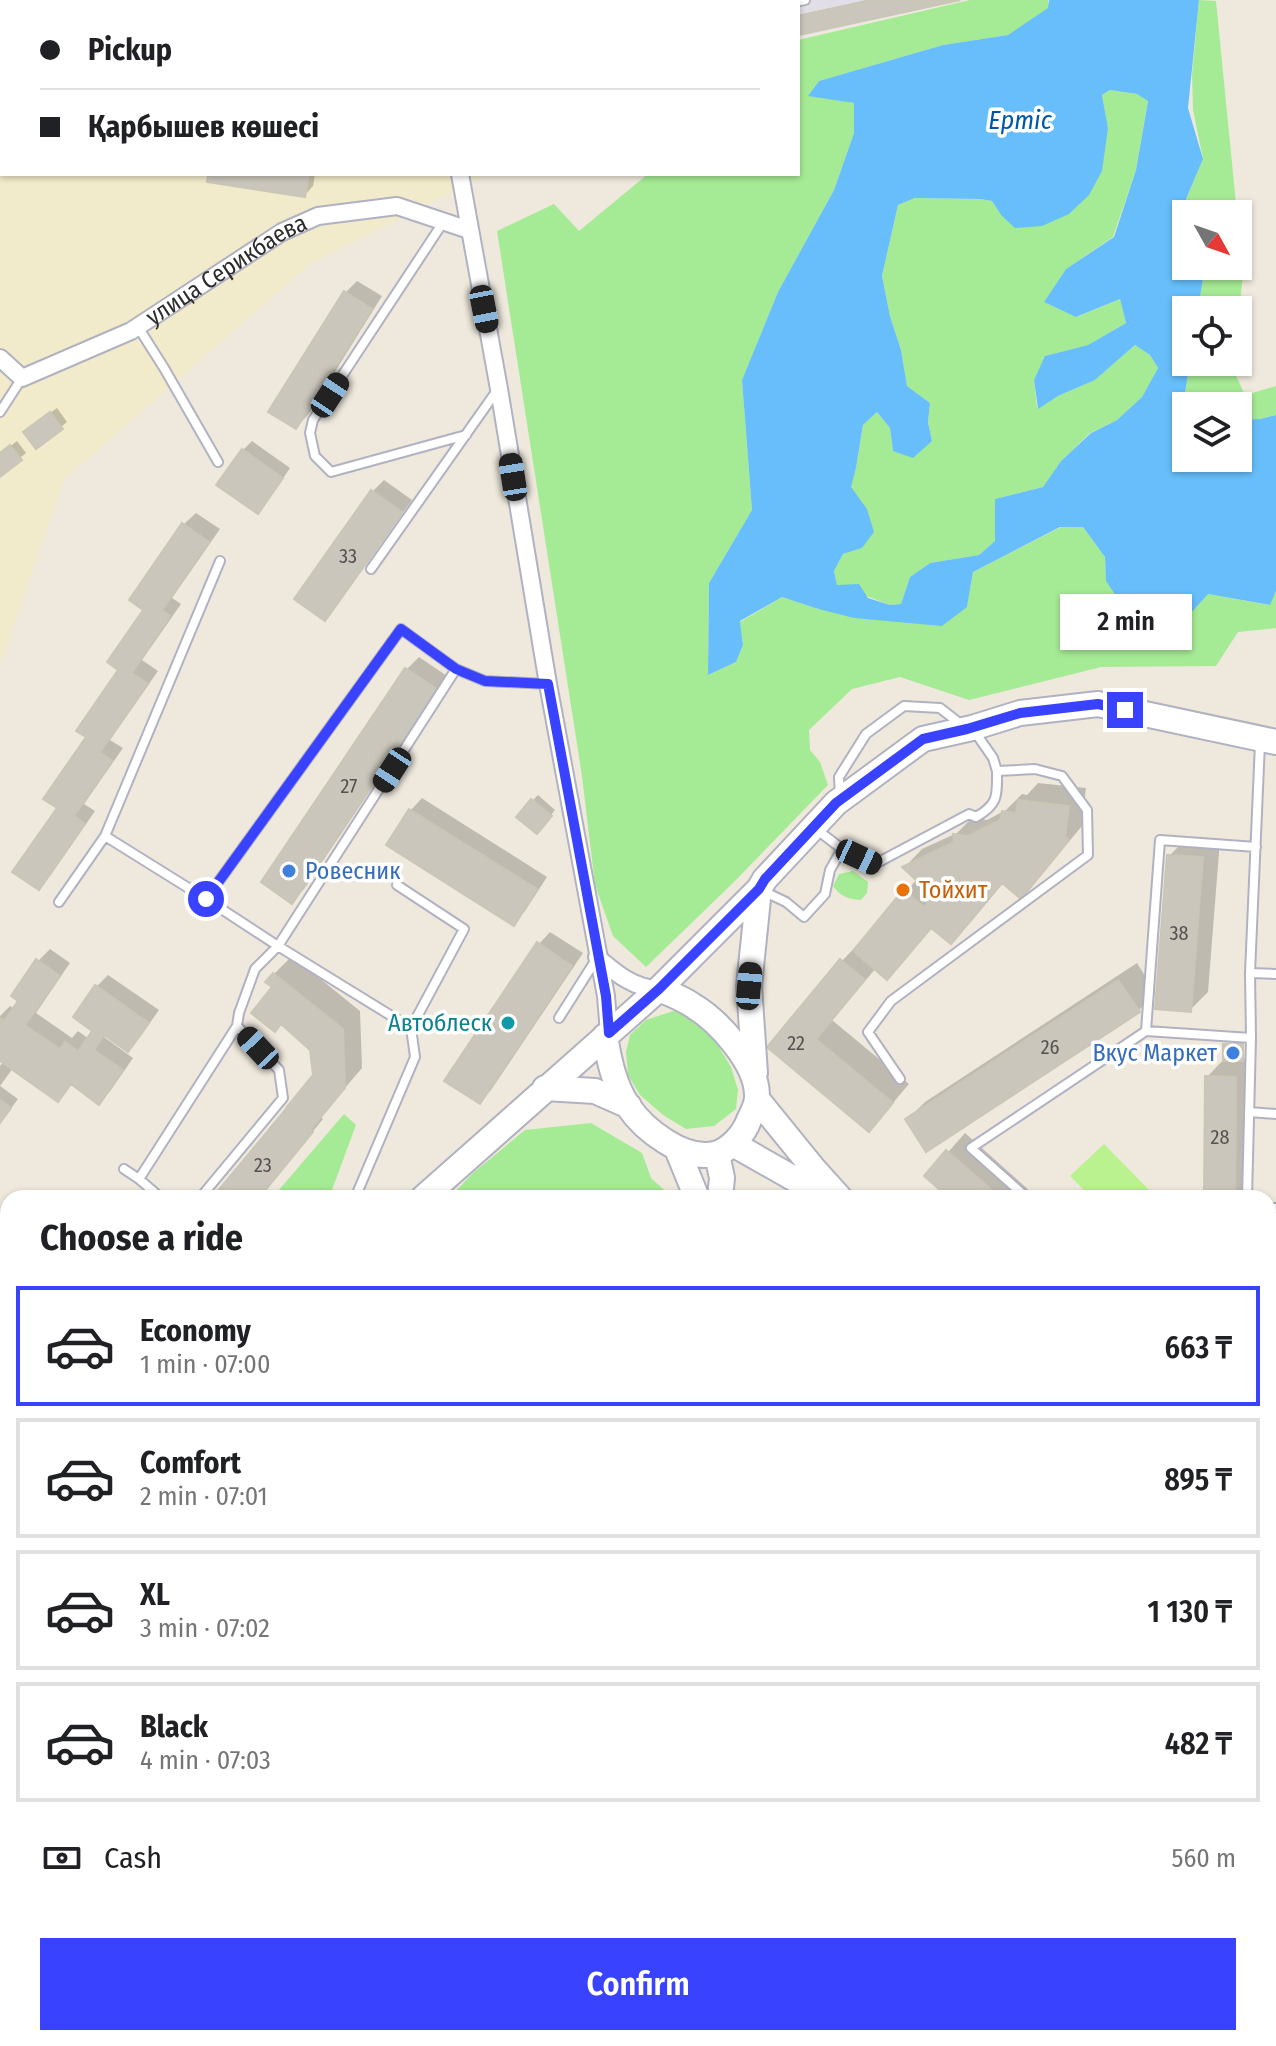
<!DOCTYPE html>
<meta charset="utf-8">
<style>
:root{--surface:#fff;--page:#f6f6f6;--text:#202124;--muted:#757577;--line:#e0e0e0;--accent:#3942ff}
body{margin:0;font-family:"Fira Sans Condensed",sans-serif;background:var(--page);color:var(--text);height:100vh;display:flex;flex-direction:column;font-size:30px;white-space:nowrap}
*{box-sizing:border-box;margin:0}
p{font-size:26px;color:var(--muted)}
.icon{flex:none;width:44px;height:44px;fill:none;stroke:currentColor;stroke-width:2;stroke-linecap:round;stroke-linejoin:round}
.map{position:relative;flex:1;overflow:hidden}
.sheet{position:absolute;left:0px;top:1190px;width:1276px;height:856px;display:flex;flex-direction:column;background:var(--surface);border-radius:24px 24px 0 0;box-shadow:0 2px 6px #0004}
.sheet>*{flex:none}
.banner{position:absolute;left:0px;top:0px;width:800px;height:176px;box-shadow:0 2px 6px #0004;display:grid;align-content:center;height:176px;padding:0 40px;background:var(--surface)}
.needle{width:52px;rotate:130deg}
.fabs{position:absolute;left:1172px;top:200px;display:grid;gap:16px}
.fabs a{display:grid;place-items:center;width:80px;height:80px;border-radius:0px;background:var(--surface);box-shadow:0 2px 6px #0004;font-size:40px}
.end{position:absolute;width:36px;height:36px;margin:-18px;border:10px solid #3942ff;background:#fff;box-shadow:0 0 0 4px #fff}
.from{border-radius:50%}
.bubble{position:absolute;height:56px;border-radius:0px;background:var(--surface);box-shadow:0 2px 6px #0004;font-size:26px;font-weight:600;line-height:56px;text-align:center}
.car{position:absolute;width:24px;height:48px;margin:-24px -12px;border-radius:10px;box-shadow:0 0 6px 2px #0007;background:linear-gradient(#222 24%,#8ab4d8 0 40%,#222 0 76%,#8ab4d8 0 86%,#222 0)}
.banner b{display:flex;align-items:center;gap:28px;height:76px;font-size:30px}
.banner b+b{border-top:2px solid var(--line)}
.banner i{width:20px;height:20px;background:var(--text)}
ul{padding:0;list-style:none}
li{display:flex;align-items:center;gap:24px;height:120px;margin:0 16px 12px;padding:0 24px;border:4px solid var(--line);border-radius:0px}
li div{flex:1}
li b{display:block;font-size:30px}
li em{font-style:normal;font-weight:600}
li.current{border-color:var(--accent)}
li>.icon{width:72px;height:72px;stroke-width:1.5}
h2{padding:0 40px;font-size:36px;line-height:96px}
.pay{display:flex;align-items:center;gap:20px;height:88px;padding:0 40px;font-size:30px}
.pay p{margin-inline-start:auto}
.button{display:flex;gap:16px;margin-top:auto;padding:16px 40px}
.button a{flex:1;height:92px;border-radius:0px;background:var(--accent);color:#fff;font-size:32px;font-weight:600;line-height:92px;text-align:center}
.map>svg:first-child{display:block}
.industrial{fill:#e1dee7}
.education{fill:#f1eacb}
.green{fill:#a5ea94}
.pitch{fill:#baf28f}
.water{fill:#67befa;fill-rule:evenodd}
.shadow{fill:#0003}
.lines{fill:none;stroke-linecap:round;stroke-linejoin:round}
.stream{stroke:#67befa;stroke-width:5}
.building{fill:#cac6bc;stroke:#cac6b6;stroke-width:2}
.lane-casing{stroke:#b1b2c1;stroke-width:12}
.street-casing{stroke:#b1b2c1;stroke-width:20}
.secondary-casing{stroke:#b1b2c1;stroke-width:28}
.path{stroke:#ccc;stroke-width:3;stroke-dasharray:6 4;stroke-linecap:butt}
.lane{stroke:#fff;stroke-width:8}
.street{stroke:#fff;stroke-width:16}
.secondary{stroke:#fff;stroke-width:24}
.route{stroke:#3942ff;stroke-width:10}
.shop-dot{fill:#3f7fe0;stroke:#fff;stroke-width:3}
.food-dot{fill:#e8710a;stroke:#fff;stroke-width:3}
.culture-dot{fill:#0f9aa8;stroke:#fff;stroke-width:3}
.labels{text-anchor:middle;stroke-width:7;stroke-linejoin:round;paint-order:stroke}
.number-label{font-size:20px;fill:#545250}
.street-label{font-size:24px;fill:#2c2c2c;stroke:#fff}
.shop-label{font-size:24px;fill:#366cbe;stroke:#fff;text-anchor:start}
.food-label{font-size:24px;fill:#c56008;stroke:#fff;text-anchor:start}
.culture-label{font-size:24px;fill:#0d838f;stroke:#fff;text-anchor:end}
.water-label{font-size:26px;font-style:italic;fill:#0158aa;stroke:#fff}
</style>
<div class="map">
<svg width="1276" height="2046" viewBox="0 0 1276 2046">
<rect width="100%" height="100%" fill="#efe9dd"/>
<path class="industrial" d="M654,0H965L798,37V2H654Z"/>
<path class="education" d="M0,0H711V2H2V174H488L309,265L64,480L0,667Z
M0,1383L8,1390V1548L0,1555Z"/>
<path class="green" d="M970,0H1048L1049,8L1008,35L943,45L819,81L809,95L854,103V133L834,190L778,292L742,380L752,510L709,583L708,675L736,662L743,645L740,622L782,597L818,609L967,607L973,572L1061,527H1083L1105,557L1106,581L1208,594L1269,605L1276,591V628L1238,632L1216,666L1101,667L969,700L900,677L852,689L809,730L810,750L820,762L828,785L734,882L646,967L613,936L595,885L582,776L497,231L554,204L579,231L648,174H798V40Z
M1199,0L1216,1L1237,214H1195L1186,199L1203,159L1193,110L1192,74Z
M1110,90L1137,94L1148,100L1136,170L1113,237L1066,269L1044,302L1077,317L1120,299L1126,323L1088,345L1046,356L1034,380L1037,408L1058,396L1095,380L1135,345L1150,355L1158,368L1142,397L1117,420L1090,433L1061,461L1043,487L995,499V541L979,555L930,563L910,577L901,604L890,605L837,585L834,571L843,554L862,548L867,509L850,487L856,468L863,425L877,412L890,428L893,451L932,441L928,422L930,403L907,386L901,350L890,316L882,276L898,205L915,198L980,199L992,201L1001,215L1108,128L1102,95Z
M1238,227L1243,275L1238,320V310H1198L1205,266H1238Z
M1190,362H1234L1233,369L1245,395L1276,386V415L1260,419L1238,420V406H1186V442L1176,451Z
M853,871L868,882L867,893L861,900C848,899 841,897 833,886L839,874Z
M679,1009L709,1031L731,1067L738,1090L736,1109L714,1126L686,1129L663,1115L640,1095L628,1075L626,1052L630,1035L646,1020Z
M344,1114L356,1125L329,1198H272Z
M591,1123L642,1153L651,1178L673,1198H449L473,1173L525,1130Z
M8,1608V2003L0,2012V1614Z
M62,2038H189L190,2039L184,2046H55Z"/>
<path class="pitch" d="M1104,1144L1157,1198H1092L1070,1176Z"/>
<path class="water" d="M1049,0H1199L1188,108L1203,159L1186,199L1195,214H1186V266H1205L1198,310H1186V362H1190L1176,449L1186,442V458H1238V420L1260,419L1276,415V591L1270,605L1208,594L1190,614L1129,615L1106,581L1105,557L1083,527H1060L973,572L967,607L942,626L854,618L815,608L782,597L740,621L743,645L736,662L708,675L709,583L752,510L742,380L778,292L834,190L854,133V103L808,96L819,81L943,45L1008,35L1048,8ZM1110,90L1137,94L1148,101L1136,170L1114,237L1066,269L1044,302L1076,317L1120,299L1126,323L1088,345L1045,356L1034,380L1038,409L1058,396L1095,380L1135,345L1150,355L1158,368L1142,397L1117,420L1091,433L1061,461L1043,487L995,499V541L979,555L930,563L910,577L901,604L890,605L868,598L859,584L837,585L834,571L843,554L862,548L874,532L867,509L851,487L856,468L863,425L877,412L890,428L893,451L913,458L932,441L928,422L930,403L907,386L901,350L890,316L882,276L898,205L915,198L980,199L992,201L1001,215L1015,228L1042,226L1069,214L1089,195L1102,171L1108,128L1102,95Z"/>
<path class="shadow" d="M676,0H739L728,2H676Z
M869,0H951L798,33V15Z
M210,174H315L313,186L305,195Z
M357,281L382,296L308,415L296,427L345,293Z
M57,408L67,422L61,427L31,426Z
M17,441L26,453L0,474V454Z
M252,441L290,468L266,503L258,511L243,450Z
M384,480L412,500L336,607L325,618L372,492Z
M196,513L220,529L172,598L181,604L142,660L158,671L110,740L123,748L84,804L95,811L50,876L38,888L60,807L89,737L121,669L184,524Z
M419,657L447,676L304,889L292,901L264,882L407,669Z
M1038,783L1086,788L1082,818L1086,821L1039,878L1021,896L1004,882L969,924L951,942L933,926L905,960L887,978L876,968L832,1020L909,1084L886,1111L770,1047L842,961L859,943L861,944L917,879L905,867L922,849L957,833L973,817L987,820L1006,810L1022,794L1027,795Z
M538,795L555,810L542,826L533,800Z
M422,798L547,877L525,911L514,923L411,810Z
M1187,838L1220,840L1208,992L1190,1010L1169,856Z
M550,932L583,953L491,1090L479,1102L539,944Z
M50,949L70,963L36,1013L72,1038L78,1031L89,1039L95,1030L97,986L108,975L159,1010L140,1037L128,1049L106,1034L104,1037L133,1058L111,1090L99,1102L73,1083L58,1099L13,1068L0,1086V1066L4,1061L0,1059V1016L10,1006L15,1009L38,961Z
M292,956L360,1011L362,1068L320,1117L323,1119L258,1198H215L315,1075L312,1049L274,974Z
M1137,963L1156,993L1138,1011L907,1120L925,1102Z
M1228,1043H1244V1059L1253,1060L1252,1198H1206L1207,1077L1225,1058V1045Z
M0,1086L18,1099L0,1123Z
M965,1133L1038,1198H952L927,1176Z
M0,1313L8,1320V1387L0,1380Z
M1268,1387H1276V1437H1268Z
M456,2038H515L524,2046H450Z
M1221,2038H1267V2046H1221Z"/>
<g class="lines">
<path class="stream" d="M0,1768L8,1760"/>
</g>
<path class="building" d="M674,0H708V2H674Z
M871,0H960L798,35V16Z
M208,174H309L305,197L207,182Z
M344,291L372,309L296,429L268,412Z
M50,412L63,429L36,449L23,432Z
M10,445L22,460L0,477V453Z
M242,449L283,478L258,514L216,485Z
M371,490L402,512L325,621L294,599Z
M182,523L209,542L162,610L170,616L132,673L148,684L100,752L112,761L74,816L85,824L39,890L12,872L57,808L43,799L86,737L76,731L118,670L107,662L143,610L129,600Z
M405,668L437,689L292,904L261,882Z
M531,799L552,816L537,834L516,817Z
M1018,800L1069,806L1065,836L1069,840L1021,899L1002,883L951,944L931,928L887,980L853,951L903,890L924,907L933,896L902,867L954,842L953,834L968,836L1000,820L1002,811L1016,813Z
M409,809L537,889L514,926L386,845Z
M1167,855L1203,857L1191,1012L1155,1009Z
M537,942L572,966L480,1104L444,1081Z
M36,959L60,976L25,1025L60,1049L65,1042L78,1051L92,1031L73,1017L95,985L149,1023L128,1052L104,1035L94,1050L123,1070L99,1105L71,1084L58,1102L0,1061V1018L4,1021L18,1001L11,996Z
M840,959L865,980L816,1039L893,1103L869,1132L767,1047Z
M273,973L343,1029L345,1088L311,1129L286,1108L313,1075L310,1050L281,1024L275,1032L251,1013L272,987L265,982Z
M1118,980L1140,1012L926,1152L905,1119Z
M1223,1044H1243V1061H1223Z
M1205,1076L1236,1077L1235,1198H1204Z
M0,1100L11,1108L0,1123Z
M286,1109L313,1132L259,1198H212Z
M946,1150L1001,1198H949L924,1176Z
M0,1335L8,1341V1389L0,1383Z
M1268,1404H1276V1439H1268Z
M227,2038H287L289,2040L284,2046H236Z
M454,2038H489L499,2046H447Z
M649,2038H699L692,2046H643Z
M967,2038H988L981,2046H977Z
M1219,2038H1256V2046H1219Z"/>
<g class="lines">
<defs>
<path id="lane" d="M658,0V2
M796,2L805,0
M444,221L313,420L310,433L315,456L331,472L466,435
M138,327L164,368L218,462
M0,412L22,378
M371,569L498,389
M840,796L839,777L866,734L904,706L940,708L963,726
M816,829L842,849L875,864L969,814L976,817C999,804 997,795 997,771
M105,836L220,561
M397,885L464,929L411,1028
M761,890L786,902L804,917L825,894L830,870L842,849
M59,902L105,836L206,899
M1250,973L1276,974
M559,1018L597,958
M1251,1038L1146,1031L1160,840L1256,847
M900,1079L868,1032L891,1001L1088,855L1087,810L1062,776L1035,769L997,771L993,758L975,732
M1249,1112L1276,1114
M124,1169L139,1179L161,1198
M139,1179L237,1026
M200,1198L283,1098L279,1070L237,1026L239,1013L255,969L278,946L456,669
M355,1198L415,1057L411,1028L278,946L206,899L401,629L456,669L485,681L548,684
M1027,1198L971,1148L1146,1031
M1247,1198L1251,1038L1250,973L1260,743
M1268,1208H1276
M0,1309L8,1316
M1268,1374H1276
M1268,1919H1276
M743,2038L753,2046
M1194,2038V2046
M757,2046L763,2038"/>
<g id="street">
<path d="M431,0L432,2"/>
<path d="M460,174L499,389L548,684L606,996L609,1033"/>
<path id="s1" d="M0,358L22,378L131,331L282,232L318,216L397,206L469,230"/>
<path d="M597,957C616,973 634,989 659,989"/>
<path d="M1268,1575L1276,1571"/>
</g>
<path id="secondary" d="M605,1036C609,1060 614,1085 628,1106C644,1130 684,1161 715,1154C730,1150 744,1134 749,1120C752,1114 757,1105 757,1097C758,1064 719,1021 692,1005C682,998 670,994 659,989
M755,1073L749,986L759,889
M545,1088L595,1091L629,1106
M757,1099L813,1168L840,1198
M733,1144L828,1198
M677,1149L697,1198
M717,1154L722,1178L720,1198
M423,1198L659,989L759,889L765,879L836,803L923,739L972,728L1020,713L1098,704L1276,742
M0,1589L8,1583
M1268,1640L1276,1654
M0,2027L8,2018"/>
</defs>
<use href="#lane" class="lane-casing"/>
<use href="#street" class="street-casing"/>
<use href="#secondary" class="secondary-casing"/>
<path class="path" d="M417,2038L420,2046
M571,2038L580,2046
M30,2046L37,2038"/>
<use href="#lane" class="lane"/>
<use href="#street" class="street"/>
<use href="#secondary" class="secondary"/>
</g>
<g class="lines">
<path class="route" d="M206,899L401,629L456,669L485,681L548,684L606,996L609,1033L659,989L759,889L765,879L836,803L923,739L967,729L1020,713L1098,704L1125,710"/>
</g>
<g class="shop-dot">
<circle cx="289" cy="871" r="8"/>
<circle cx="1233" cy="1053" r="8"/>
</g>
<circle class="food-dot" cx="903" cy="890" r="8"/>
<circle class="culture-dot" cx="508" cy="1023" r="8"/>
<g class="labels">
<g class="number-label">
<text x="348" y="563">33</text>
<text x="349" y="793">27</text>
<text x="1179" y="940">38</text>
<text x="796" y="1050">22</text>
<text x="1050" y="1054">26</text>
<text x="1220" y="1144">28</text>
<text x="263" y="1172">23</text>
</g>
<g class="street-label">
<text dy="8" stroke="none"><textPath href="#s1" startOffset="262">улица Серикбаева</textPath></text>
</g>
<g class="shop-label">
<text x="305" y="879">Ровесник</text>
<text x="1217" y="1061" text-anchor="end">Вкус Маркет</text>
</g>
<g class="food-label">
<text x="919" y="898">Тойхит</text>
</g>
<g class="culture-label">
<text x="492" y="1031">Автоблеск</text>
</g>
<g class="water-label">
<text x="1020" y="129">Ертіс</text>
</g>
</g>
</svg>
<div class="fabs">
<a><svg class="needle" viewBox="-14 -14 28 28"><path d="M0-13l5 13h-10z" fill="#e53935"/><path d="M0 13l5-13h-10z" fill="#757577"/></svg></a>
<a><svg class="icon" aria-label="locate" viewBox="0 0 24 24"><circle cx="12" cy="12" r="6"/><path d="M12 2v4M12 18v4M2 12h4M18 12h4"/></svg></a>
<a><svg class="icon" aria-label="layers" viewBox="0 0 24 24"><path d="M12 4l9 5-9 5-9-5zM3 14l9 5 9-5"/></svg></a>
</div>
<i class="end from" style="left:206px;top:899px"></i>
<i class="end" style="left:1125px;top:710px"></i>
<div class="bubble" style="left:1060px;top:594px;width:132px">2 min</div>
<i class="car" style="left:484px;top:309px;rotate:169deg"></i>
<i class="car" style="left:330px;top:395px;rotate:33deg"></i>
<i class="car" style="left:513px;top:477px;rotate:351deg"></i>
<i class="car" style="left:392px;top:770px;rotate:213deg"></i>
<i class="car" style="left:859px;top:857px;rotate:115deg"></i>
<i class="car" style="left:749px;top:986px;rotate:5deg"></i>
<i class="car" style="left:258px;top:1048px;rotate:317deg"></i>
<div class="banner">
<b><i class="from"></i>Pickup</b>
<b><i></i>Қарбышев көшесі</b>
</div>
<section class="sheet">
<h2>Choose a ride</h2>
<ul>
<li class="current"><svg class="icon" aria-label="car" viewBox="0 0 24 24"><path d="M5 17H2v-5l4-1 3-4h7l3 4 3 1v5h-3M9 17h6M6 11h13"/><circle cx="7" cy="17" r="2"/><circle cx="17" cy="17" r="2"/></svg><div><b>Economy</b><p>1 min · 07:00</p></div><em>663 ₸</em></li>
<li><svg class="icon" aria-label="car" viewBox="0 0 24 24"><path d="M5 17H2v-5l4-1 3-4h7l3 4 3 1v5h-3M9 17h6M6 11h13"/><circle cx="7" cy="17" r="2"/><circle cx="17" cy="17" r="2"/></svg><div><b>Comfort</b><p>2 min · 07:01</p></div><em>895 ₸</em></li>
<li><svg class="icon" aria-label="car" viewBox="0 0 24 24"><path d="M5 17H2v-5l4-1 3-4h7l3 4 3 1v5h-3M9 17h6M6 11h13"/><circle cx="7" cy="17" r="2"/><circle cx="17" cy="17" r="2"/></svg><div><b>XL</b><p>3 min · 07:02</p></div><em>1 130 ₸</em></li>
<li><svg class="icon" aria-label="car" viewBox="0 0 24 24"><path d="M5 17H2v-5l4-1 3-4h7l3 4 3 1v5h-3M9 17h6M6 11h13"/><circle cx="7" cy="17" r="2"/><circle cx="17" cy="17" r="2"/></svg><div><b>Black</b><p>4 min · 07:03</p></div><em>482 ₸</em></li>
</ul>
<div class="pay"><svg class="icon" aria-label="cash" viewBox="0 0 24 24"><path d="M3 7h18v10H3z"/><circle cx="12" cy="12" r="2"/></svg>Cash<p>560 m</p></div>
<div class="button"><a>Confirm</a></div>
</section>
</div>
